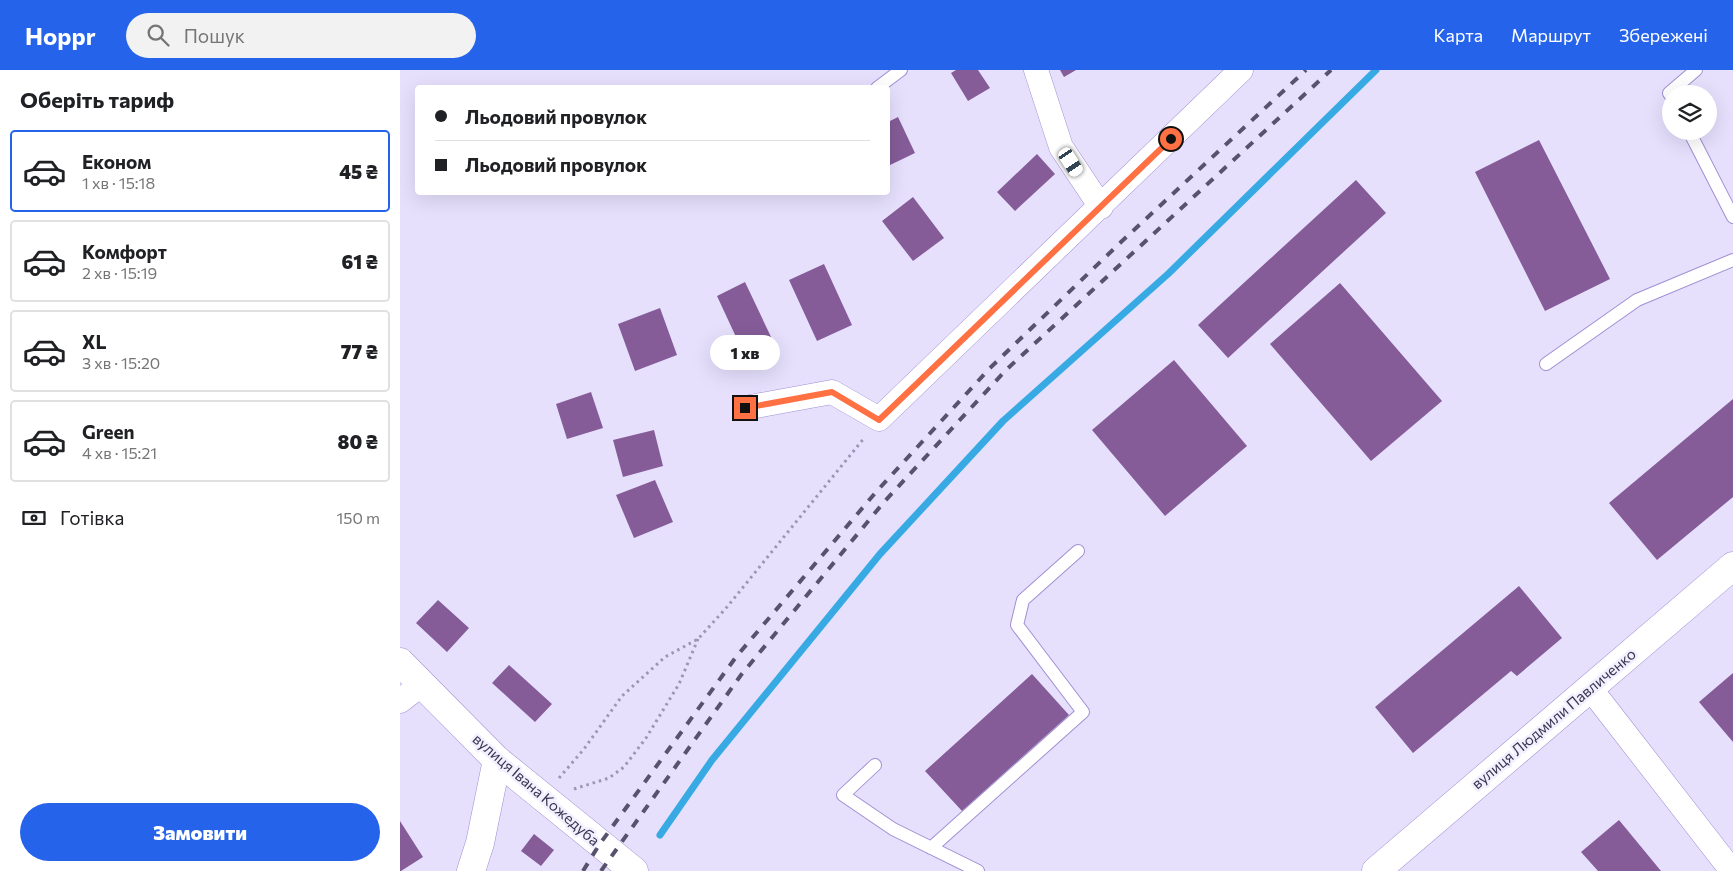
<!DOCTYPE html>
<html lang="uk">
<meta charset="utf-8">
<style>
:root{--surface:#fff;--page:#f2f2f2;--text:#202124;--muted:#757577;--line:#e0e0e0;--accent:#2563eb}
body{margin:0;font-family:Commissioner,sans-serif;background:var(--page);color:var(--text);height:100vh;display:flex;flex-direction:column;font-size:19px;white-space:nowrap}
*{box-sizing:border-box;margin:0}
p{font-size:16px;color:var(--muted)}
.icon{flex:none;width:28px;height:28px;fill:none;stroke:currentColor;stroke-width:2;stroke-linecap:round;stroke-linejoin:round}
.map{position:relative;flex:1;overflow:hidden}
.sheet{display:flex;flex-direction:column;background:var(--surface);width:400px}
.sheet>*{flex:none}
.hud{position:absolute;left:15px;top:15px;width:475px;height:110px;border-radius:5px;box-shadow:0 5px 20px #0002;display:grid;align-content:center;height:110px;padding:0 20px;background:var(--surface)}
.controls{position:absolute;left:1262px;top:15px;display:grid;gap:10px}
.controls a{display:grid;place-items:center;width:55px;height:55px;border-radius:50%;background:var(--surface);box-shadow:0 5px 20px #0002;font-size:25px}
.end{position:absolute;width:22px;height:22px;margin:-11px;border:6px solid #ff7043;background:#111;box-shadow:0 0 0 2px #111}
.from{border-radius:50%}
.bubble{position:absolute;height:35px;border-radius:18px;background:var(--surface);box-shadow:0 5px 20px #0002;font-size:16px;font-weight:800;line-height:35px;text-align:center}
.car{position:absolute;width:15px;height:30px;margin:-15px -8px;border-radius:6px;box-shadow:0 0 4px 1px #0007;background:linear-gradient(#fff 24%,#345 0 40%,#fff 0 76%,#345 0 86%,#fff 0)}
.hud b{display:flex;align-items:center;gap:18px;height:48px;font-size:19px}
.hud b+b{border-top:1px solid var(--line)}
.hud i{width:12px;height:12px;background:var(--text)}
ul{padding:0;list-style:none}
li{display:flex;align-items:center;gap:15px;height:82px;margin:0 10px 8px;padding:0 10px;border:2px solid var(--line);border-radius:5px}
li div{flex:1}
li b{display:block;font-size:19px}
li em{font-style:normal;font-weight:800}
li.current{border-color:var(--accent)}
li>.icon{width:45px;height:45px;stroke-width:1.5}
h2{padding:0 20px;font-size:22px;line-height:60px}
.pay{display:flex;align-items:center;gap:12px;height:55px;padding:0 20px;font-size:19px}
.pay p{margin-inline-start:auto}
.cta{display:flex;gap:10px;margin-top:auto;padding:10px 20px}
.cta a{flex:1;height:58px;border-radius:30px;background:var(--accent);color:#fff;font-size:20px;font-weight:800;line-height:58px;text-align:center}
header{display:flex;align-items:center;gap:30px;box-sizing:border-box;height:70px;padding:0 25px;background:var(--accent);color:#fff}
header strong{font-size:24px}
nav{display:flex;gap:28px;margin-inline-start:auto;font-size:18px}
.search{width:350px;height:45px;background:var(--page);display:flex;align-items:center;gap:12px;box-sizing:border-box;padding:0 18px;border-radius:28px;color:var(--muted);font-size:19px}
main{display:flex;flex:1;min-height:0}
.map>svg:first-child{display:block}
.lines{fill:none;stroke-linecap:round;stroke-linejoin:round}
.stream{stroke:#37aae3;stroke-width:7}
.building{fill:#855c98}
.service-casing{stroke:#a08fd3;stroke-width:14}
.minor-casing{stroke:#a08fd3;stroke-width:25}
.tertiary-casing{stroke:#a08fd3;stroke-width:29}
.secondary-casing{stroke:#a08fd3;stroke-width:29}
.path{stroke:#9c96b3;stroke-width:3;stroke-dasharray:2.5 4;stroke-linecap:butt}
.service{stroke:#fff;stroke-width:12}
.minor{stroke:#fff;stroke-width:24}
.tertiary{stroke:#fff;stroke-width:28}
.secondary{stroke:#fff;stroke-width:28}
.rail{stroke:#59526f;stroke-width:4;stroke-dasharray:9 9;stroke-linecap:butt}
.route{stroke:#ff7043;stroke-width:6}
.labels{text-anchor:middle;stroke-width:5;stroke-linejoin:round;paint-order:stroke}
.street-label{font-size:15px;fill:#3b3451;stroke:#f2f0fe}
</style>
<header>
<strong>Hoppr</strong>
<div class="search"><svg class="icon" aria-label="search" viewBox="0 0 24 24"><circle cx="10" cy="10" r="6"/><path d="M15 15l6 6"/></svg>Пошук</div>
<nav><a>Карта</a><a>Маршрут</a><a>Збережені</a></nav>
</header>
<main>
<section class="sheet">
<h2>Оберіть тариф</h2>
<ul>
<li class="current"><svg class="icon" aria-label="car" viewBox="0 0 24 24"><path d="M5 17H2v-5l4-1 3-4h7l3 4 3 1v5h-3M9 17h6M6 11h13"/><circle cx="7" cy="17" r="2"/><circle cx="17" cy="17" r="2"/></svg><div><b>Економ</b><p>1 хв · 15:18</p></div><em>45 ₴</em></li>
<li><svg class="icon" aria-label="car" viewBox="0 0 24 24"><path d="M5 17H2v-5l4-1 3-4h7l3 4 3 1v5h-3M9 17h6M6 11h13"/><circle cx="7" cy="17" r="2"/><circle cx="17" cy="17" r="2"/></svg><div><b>Комфорт</b><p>2 хв · 15:19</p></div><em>61 ₴</em></li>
<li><svg class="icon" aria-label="car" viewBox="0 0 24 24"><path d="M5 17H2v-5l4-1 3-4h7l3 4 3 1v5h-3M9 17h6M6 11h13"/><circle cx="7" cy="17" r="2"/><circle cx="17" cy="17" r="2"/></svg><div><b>XL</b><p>3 хв · 15:20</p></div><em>77 ₴</em></li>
<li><svg class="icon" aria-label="car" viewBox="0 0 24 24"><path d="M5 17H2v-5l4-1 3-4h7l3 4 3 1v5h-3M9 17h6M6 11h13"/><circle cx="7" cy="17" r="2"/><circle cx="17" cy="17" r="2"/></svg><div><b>Green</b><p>4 хв · 15:21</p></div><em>80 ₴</em></li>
</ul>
<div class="pay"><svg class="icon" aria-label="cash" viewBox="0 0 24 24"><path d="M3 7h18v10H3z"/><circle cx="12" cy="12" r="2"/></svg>Готівка<p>150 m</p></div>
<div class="cta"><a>Замовити</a></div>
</section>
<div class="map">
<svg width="1333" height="801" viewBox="0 0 1333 801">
<rect width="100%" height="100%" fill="#e6e0fd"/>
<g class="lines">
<path class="stream" d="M260,765L312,690L480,484L603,351L768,204L976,0"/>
</g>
<path class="building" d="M556,0H578L590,18L568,31L551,3Z
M660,0H676L664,7Z
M498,47L515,83L488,96V52Z
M1139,70L1210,209L1145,241L1075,102Z
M637,84L655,104L615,141L597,122Z
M956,110L986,143L828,288L798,255Z
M513,127L544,168L513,191L482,151Z
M424,194L452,255L417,271L389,210Z
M345,212L372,269L343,282L317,226Z
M940,213L1042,331L971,391L870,274Z
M260,238L277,285L235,301L218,254Z
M774,290L847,376L765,446L692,360Z
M191,322L203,358L167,369L156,334Z
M1333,329V427L1257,490L1209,433Z
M254,360L263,396L223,407L213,370Z
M255,410L273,452L234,468L216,425Z
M1119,516L1162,568L1117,606L1111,601L1013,683L975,637Z
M38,530L69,558L47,582L16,553Z
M109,595L152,634L135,652L92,613Z
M1333,603V672L1299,632Z
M632,604L669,645L562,741L525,701Z
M1219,750L1261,801H1198L1181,782Z
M0,751L23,787L1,801H0Z
M134,764L154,780L141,796L121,781Z"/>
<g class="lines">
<defs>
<path id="service" d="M477,18L501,0
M1271,26L1269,23L1296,0
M1289,61L1333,147
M1146,294L1237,230L1333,190
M475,695L443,725L493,759L578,801
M531,778L683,642L617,555L623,530L678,481"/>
<path id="minor" d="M636,0L661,77L701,137
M345,338L432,322L479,349L841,0
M1190,618L1332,801
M0,631L22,614"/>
<path id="tertiary" d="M0,592L97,690"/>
<path id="secondary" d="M71,801L80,773L97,690L234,801
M976,801L1333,496"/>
</defs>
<use href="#service" class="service-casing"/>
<use href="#minor" class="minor-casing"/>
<use href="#tertiary" class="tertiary-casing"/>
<use href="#secondary" class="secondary-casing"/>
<path class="path" d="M159,708L184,679L222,626L265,587L298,569L327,537L465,367
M174,719L209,708L224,697L246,668L279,614L298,569"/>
<use href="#service" class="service"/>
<use href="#minor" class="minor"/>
<use href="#tertiary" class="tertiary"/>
<use href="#secondary" class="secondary"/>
<path class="rail" d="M183,801L199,775L336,587L476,422L590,298L721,172L906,0
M201,801L341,605L484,432L606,300L931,0"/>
</g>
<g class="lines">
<path class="route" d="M345,338L432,322L479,350L771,69"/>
</g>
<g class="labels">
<g class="street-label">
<text transform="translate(1154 649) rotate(-40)" y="5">вулиця Людмили Павличенко</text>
<text transform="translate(136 720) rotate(41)" y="5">вулиця Івана Кожедуба</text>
</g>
</g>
</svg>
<div class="controls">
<a><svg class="icon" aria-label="layers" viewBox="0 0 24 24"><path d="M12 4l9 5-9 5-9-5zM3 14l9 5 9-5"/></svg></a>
</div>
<i class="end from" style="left:771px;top:69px"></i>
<i class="end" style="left:345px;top:338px"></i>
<div class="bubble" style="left:310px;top:265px;width:70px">1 хв</div>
<i class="car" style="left:671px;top:92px;rotate:147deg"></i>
<div class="hud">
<b><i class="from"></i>Льодовий провулок</b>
<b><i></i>Льодовий провулок</b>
</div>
</div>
</main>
